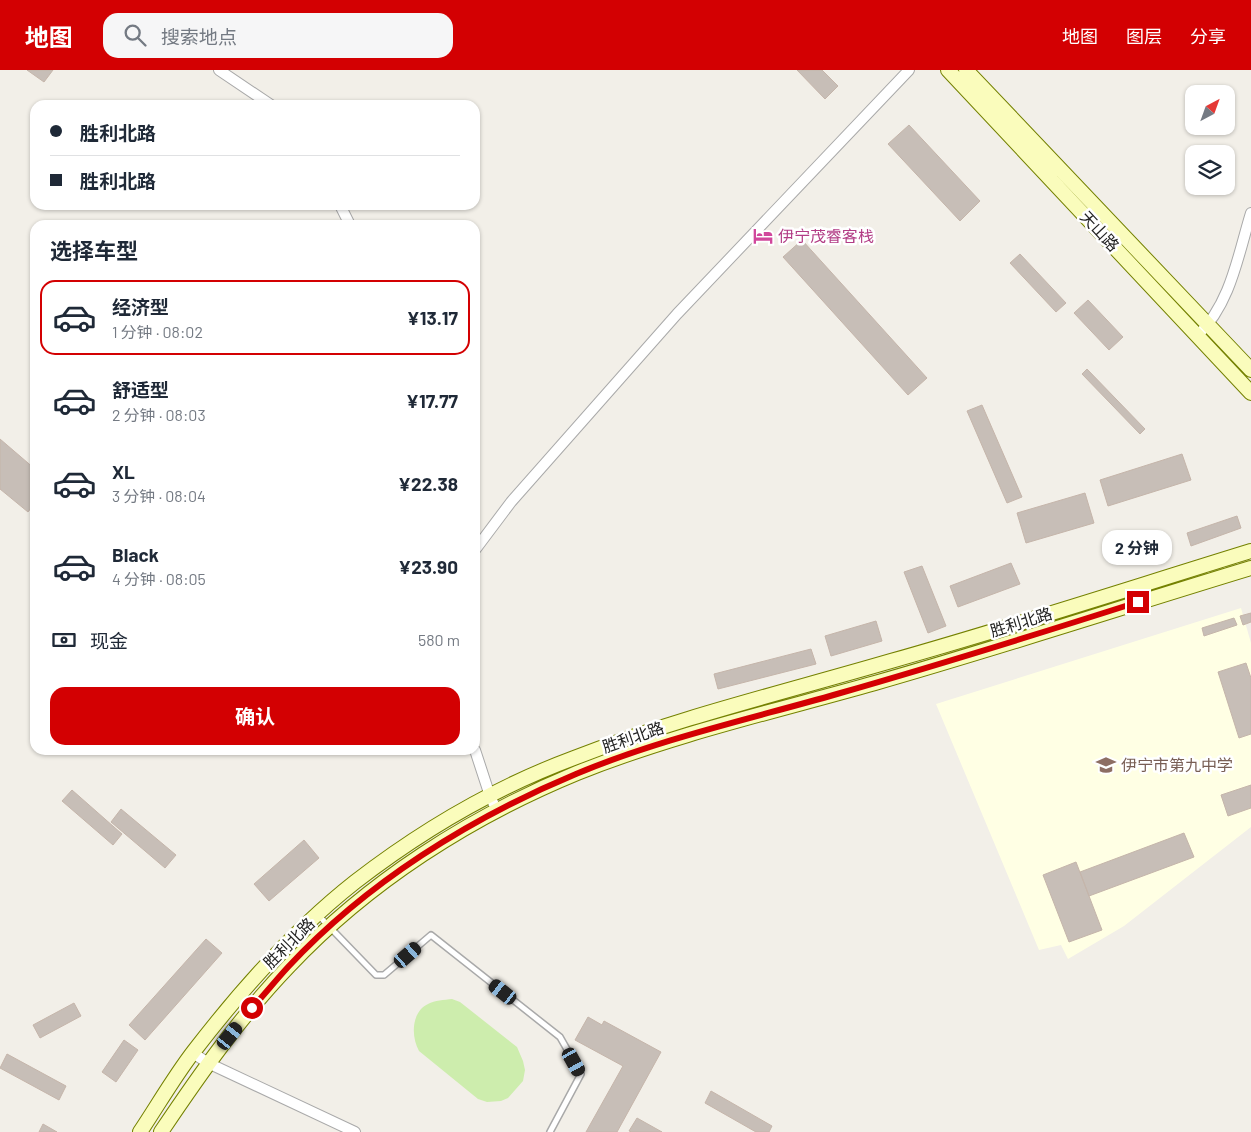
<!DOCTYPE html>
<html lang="zh">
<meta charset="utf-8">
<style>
:root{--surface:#fff;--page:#f6f6f7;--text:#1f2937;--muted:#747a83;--line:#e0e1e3;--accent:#d30002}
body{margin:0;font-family:Barlow,"Noto Sans SC",sans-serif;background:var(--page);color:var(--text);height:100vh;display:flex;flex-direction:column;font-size:19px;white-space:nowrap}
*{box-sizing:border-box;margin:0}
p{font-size:16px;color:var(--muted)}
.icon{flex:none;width:28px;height:28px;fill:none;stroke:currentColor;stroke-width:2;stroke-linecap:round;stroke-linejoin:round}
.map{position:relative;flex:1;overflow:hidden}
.side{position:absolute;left:30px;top:150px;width:450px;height:535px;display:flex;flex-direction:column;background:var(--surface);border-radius:15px;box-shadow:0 1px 4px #0004}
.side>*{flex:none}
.top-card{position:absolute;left:30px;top:30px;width:450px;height:110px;border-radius:15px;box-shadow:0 1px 4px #0004;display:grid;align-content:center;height:110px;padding:0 20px;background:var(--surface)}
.needle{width:32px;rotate:41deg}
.buttons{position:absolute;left:1185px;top:15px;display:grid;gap:10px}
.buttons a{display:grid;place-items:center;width:50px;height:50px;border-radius:10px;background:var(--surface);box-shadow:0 1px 4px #0004;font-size:25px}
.end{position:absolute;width:22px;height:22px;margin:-11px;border:6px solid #d30002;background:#fff;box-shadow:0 0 0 2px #fff}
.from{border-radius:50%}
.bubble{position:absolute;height:35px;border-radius:15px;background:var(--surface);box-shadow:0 1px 4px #0004;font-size:16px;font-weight:700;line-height:35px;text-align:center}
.car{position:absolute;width:15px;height:30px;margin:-15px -8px;border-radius:6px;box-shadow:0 0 4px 1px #0007;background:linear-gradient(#222 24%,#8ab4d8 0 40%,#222 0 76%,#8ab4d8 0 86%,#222 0)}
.top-card b{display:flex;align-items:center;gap:18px;height:48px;font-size:19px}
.top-card b+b{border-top:1px solid var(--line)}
.top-card i{width:12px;height:12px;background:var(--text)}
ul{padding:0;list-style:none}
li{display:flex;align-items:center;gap:15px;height:75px;margin:0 10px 8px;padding:0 10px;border:2px solid transparent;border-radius:15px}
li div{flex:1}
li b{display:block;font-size:19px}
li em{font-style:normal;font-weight:700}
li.active{border-color:var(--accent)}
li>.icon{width:45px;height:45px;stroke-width:1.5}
h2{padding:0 20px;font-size:22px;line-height:60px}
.pay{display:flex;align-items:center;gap:12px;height:55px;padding:0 20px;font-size:19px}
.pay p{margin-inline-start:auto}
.button{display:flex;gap:10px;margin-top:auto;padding:10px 20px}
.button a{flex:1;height:58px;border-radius:15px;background:var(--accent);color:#fff;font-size:20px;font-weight:700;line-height:58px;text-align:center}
header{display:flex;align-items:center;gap:30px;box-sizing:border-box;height:70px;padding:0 25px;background:var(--accent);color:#fff}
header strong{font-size:24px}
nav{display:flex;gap:28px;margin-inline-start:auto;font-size:18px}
.search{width:350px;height:45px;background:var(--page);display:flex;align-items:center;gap:12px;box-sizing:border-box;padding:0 18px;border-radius:15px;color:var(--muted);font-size:19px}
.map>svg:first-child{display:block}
.education{fill:#ffffe4}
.grass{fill:#cdedad}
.building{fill:#c7beb7;stroke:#c5b5aa}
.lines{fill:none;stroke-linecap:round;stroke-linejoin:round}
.lane-casing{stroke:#a9a9a9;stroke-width:8}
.street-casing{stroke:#a9a9a9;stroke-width:12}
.secondary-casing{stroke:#748101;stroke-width:16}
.lane{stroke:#fff;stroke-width:5}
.street{stroke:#fff;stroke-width:10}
.secondary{stroke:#fafcbc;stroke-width:14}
.route{stroke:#d30002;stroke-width:6}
.labels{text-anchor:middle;stroke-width:5;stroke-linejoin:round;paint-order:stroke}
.street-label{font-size:16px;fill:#222;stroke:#fff}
.hotel-label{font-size:16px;fill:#b23c85;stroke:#fff;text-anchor:start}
.education-label{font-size:16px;fill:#785e54;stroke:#fff;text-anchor:start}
</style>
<header>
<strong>地图</strong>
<div class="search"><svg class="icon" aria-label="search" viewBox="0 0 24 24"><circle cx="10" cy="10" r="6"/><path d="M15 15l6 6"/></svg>搜索地点</div>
<nav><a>地图</a><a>图层</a><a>分享</a></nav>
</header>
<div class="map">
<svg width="1251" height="1062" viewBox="0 0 1251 1062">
<rect width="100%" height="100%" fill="#f2efe8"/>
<path class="education" d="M1241,538L1251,573V757L1124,856L1068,889L1061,875L1039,880L936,634Z"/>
<path class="grass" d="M452,929L460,932L517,977L523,991L525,1000L523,1011L508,1028L501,1031L487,1032L478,1029L419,981C411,967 411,942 428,934C435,930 444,930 452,929Z"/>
<path class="building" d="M27,0H53L44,12Z
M797,0H822L838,16L825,29Z
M909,55L980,131L960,151L888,74Z
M802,170L927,308L908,325L783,187Z
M1020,184L1066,233L1056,242L1010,193Z
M1088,230L1123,267L1109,280L1074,243Z
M1087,299L1145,359L1140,364L1082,304Z
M982,335L1022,427L1007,433L967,341Z
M0,369L35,399V433L28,442L0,419Z
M1182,384L1191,410L1108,436L1100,410Z
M1085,423L1094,453L1026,473L1017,443Z
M1237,446L1241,458L1191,476L1187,463Z
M1011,493L1020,514L958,537L950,516Z
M922,496L946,556L928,563L904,502Z
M1251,543V552L1243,555L1240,546Z
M1234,548L1237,555L1204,566L1202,558Z
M876,551L882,571L831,586L825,566Z
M811,579L816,594L718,619L714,604Z
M1246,593L1251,608V664L1239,668L1218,602Z
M1251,715V738L1228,746L1221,725Z
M72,720L122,764L113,775L62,731Z
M121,739L176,785L165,798L111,752Z
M1184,763L1194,787L1089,826L1080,802Z
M304,770L319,788L269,831L254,814Z
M1076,792L1102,860L1069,872L1043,805Z
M206,869L222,883L145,970L129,955Z
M74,933L81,946L40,968L33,955Z
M588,947L602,955L604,951L661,982L617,1062H586L623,996L575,970Z
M124,970L138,980L116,1012L102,1002Z
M7,984L66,1016L59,1030L0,998Z
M711,1021L772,1056L769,1062H756L705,1033Z
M637,1048L662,1062H632L629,1061Z
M43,1054L57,1062H39Z"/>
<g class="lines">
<defs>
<path id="lane" d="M318,845L376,905H384L431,865L560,967L581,1004L550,1062"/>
<path id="street" d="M219,0L271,35
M340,135L350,155
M1198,265C1231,233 1238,185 1251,143
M475,480L511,432L677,244L909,0
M475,680L490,726L497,741
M193,983L208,993L355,1062"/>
<path id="secondary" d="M948,0L1251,323
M966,0L1251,300
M140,1062C158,1035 174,1007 194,981C241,920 294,860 355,812C421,761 496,717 574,688C677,648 785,622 891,591C1012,557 1131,518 1251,481
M161,1062C200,1004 240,947 289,896C368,812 470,747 577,703C672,665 776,641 875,613C1001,577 1126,536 1251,498"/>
</defs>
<use href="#lane" class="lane-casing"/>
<use href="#street" class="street-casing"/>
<use href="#secondary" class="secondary-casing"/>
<use href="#lane" class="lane"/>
<use href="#street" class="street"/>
<use href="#secondary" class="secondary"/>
</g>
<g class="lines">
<path class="route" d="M252,938C264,925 276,910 288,897C366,813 470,748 576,704C659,669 750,649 837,624C938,595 1038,564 1138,532"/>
</g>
<defs>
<symbol id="hotel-bare" viewBox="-9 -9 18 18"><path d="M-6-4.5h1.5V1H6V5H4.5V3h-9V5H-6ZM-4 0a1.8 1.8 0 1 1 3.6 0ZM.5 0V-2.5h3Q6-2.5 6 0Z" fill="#d1479c" stroke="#fff" stroke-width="2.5" paint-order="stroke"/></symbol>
<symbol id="school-bare" viewBox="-9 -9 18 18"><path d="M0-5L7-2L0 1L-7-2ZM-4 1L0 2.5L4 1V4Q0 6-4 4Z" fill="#8d6e63" stroke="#fff" stroke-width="2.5" paint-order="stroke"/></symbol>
</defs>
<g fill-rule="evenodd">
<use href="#hotel-bare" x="749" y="152" width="28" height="28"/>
<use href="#school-bare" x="1092" y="681" width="28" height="28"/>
</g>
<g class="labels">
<g class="street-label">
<text transform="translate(1100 161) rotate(47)" y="6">天山路</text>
<text transform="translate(1021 552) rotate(-17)" y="6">胜利北路</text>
<text transform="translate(633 667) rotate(-19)" y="6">胜利北路</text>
<text transform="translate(289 873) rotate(-45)" y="6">胜利北路</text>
</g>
<g class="hotel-label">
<text x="778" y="172">伊宁茂睿客栈</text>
</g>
<g class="education-label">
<text x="1121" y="701">伊宁市第九中学</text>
</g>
</g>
</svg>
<div class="buttons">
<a><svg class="needle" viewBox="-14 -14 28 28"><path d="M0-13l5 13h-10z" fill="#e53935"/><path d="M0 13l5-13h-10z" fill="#747a83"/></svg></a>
<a><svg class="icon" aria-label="layers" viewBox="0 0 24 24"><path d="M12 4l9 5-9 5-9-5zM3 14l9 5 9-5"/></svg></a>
</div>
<i class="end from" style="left:252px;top:938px"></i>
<i class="end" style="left:1138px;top:532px"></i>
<div class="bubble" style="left:1102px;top:460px;width:70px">2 分钟</div>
<i class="car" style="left:408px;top:885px;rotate:49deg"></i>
<i class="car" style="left:503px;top:922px;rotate:308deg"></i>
<i class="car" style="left:230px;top:966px;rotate:39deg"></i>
<i class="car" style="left:574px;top:992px;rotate:151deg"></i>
<div class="top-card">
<b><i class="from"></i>胜利北路</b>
<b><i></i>胜利北路</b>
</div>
<section class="side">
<h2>选择车型</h2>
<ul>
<li class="active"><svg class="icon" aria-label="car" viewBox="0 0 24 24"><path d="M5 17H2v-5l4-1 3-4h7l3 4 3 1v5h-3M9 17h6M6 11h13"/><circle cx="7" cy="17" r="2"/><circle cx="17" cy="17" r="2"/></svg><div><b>经济型</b><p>1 分钟 · 08:02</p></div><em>¥13.17</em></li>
<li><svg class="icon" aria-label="car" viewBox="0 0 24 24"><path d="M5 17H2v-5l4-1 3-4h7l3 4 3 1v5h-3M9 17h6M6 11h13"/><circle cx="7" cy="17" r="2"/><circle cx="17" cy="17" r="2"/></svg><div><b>舒适型</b><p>2 分钟 · 08:03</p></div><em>¥17.77</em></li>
<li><svg class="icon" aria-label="car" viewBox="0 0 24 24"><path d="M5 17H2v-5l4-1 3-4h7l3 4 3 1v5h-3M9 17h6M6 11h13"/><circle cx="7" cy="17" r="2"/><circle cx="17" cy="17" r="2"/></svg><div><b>XL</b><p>3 分钟 · 08:04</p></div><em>¥22.38</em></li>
<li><svg class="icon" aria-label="car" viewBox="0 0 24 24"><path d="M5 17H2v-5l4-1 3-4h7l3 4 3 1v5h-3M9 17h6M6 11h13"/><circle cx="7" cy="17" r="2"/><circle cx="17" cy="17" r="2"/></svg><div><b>Black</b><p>4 分钟 · 08:05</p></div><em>¥23.90</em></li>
</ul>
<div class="pay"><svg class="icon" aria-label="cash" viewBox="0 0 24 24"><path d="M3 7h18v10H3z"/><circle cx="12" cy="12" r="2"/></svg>现金<p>580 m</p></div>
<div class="button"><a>确认</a></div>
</section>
</div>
